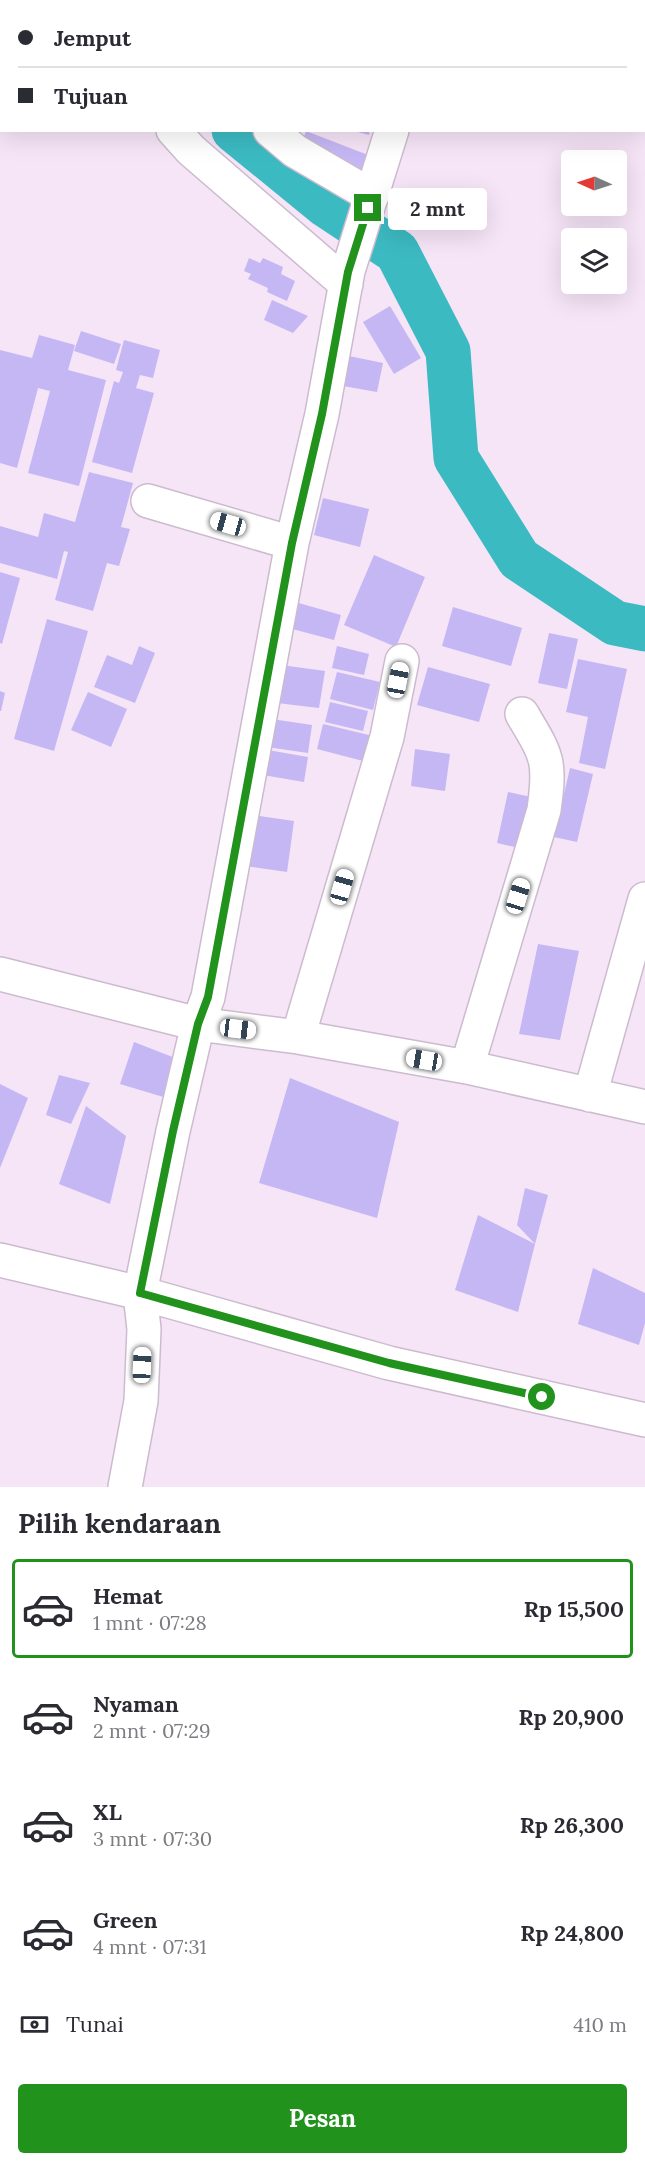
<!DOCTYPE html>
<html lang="id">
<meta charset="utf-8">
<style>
:root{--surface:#fff;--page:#f2f2f3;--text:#2b2b33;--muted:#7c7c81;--line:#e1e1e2;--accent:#21921c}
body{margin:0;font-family:Lora,serif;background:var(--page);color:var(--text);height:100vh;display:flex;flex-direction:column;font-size:22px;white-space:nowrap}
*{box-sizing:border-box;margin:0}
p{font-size:20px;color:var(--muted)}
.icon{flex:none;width:33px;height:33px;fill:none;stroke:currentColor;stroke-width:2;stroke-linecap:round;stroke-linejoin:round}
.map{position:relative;height:1487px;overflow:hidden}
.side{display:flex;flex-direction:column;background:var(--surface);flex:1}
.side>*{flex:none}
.guide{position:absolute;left:0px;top:0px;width:645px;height:132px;box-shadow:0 6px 24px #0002;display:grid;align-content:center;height:132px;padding:0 18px;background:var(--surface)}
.needle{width:39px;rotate:273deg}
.tools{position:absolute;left:561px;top:150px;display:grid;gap:12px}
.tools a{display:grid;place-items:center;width:66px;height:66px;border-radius:6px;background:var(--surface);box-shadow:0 6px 24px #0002;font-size:30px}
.end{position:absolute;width:27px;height:27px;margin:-14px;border:8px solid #21921c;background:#fff;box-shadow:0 0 0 3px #fff}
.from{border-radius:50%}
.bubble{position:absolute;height:42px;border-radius:6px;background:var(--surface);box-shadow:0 6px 24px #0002;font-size:20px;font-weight:700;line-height:42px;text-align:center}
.car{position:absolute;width:18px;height:36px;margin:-18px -9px;border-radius:8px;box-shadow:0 0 4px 2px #0007;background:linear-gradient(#fff 24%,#345 0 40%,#fff 0 76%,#345 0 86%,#fff 0)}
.guide b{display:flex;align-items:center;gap:21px;height:57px;font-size:22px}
.guide b+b{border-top:2px solid var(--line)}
.guide i{width:15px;height:15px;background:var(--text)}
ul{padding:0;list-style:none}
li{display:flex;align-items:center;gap:18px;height:99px;margin:0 12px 9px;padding:0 6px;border:3px solid transparent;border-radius:6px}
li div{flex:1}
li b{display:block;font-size:22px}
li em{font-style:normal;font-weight:700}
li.active{border-color:var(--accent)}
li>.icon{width:54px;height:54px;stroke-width:1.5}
h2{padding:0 18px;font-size:27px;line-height:72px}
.pay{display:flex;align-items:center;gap:15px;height:66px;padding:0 18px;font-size:22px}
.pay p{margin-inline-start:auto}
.primary-button{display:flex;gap:12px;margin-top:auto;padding:12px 18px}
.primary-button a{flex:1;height:69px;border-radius:6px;background:var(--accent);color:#fff;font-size:24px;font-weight:700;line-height:69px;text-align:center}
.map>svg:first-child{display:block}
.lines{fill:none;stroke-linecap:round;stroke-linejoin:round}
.river{stroke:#3cbac2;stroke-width:45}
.building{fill:#c5b7f4}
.minor-casing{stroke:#ccbbce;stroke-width:36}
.major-casing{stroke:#ccbbce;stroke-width:36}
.minor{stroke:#fff;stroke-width:33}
.major{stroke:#fff;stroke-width:33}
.route{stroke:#21921c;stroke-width:8}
</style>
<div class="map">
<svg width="645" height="1487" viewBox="0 0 645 1487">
<rect width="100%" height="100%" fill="#f6e4f7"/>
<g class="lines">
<path class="river" d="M13,0L34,2
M234,130L326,205L397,252L448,351L456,458L519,559L615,623L645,629"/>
</g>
<path class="building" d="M350,130H370L369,135Z
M306,131L368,155L359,176L298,153Z
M249,258L260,263L263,258L283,267L281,274L295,281L287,301L267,292L268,288L248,279L251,274L244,271Z
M272,300L308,316L293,333L264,320Z
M390,306L421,358L394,374L363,322Z
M81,331L121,344L114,364L74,351Z
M39,335L75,345L68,370L106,380L79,486L28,473L50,391L38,388L17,468L0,463V350L32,358Z
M124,340L160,350L153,378L140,375L136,388L154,393L132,473L92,462L114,381L119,383L123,372L116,370Z
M349,356L383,363L377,392L343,386Z
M89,472L133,483L121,527L130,529L119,566L107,563L93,611L55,600L68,552L64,551L57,579L0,563V526L38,537L44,513L75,522Z
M323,498L369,509L360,547L314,535Z
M374,555L425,577L396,647L344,625Z
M0,572L20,578L2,644L0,643Z
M288,600L341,615L334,640L281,626Z
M453,607L522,628L511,666L442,646Z
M47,619L88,631L54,751L14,739Z
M549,633L578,639L567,689L538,683Z
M139,646L155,653L135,703L94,687L107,655L132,665Z
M337,646L369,654L364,675L332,668Z
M578,659L627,669L605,769L579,763L588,717L566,712Z
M281,665L325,671L319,708L277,703Z
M428,667L490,684L479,722L417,705Z
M337,672L380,682L373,710L330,699Z
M0,691L5,693L1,711H0Z
M88,692L127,709L111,747L71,730Z
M330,702L368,711L363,731L325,722Z
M265,718L312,725L308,753L260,746Z
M323,724L373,736L367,762L317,749Z
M262,749L308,757L304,782L257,774Z
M415,749L450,754L445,791L411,786Z
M570,768L593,774L577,842L554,837Z
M508,792L536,798L524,849L497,843Z
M245,814L294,821L287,872L238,865Z
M538,944L579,951L560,1040L519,1034Z
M134,1042L188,1063L180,1102L120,1084Z
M59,1075L90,1083L71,1124L46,1115Z
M290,1078L399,1122L377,1218L259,1183Z
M0,1084L28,1098L0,1168Z
M86,1106L126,1136L110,1204L59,1184Z
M525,1188L548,1195L535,1244L517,1225Z
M478,1215L535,1244L518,1312L455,1290Z
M593,1268L645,1293V1323L639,1345L578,1324Z"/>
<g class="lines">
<defs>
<path id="minor" d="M112,0L114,2
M379,0L380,2
M0,41H2
M173,130L191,150L346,284
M270,130L295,151L372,196
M148,501L292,543
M0,974L198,1024L298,1037L467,1067L645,1107
M298,1037L387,737L402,661
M467,1067L544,810C551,760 547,756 522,714
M590,1095L645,899
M125,1487L141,1401L144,1329L140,1293L173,1131L198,1024L208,997L292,543L322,414L348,271L392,130"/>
<path id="major" d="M0,1260L140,1293L389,1363L645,1420"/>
</defs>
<use href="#minor" class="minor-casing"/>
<use href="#major" class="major-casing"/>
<use href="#minor" class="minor"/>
<use href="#major" class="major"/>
</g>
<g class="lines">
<path class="route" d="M368,208L348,272L322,414L292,543L208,997L198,1024L173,1131L140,1293L389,1363L542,1397"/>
</g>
</svg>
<div class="tools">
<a><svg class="needle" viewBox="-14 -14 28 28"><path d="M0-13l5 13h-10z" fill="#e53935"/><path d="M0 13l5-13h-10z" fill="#7c7c81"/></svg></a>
<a><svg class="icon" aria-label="layers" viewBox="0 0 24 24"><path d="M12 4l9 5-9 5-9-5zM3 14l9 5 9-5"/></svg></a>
</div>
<i class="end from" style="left:542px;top:1397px"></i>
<i class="end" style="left:368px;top:208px"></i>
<div class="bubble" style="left:388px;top:188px;width:99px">2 mnt</div>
<i class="car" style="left:228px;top:524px;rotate:286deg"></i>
<i class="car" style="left:398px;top:680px;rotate:11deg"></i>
<i class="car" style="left:342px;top:887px;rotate:16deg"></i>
<i class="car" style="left:518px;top:896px;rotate:17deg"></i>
<i class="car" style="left:238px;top:1029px;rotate:97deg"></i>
<i class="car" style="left:424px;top:1060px;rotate:280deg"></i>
<i class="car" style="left:142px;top:1365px;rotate:2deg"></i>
<div class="guide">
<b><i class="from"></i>Jemput</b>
<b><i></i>Tujuan</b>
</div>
</div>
<section class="side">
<h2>Pilih kendaraan</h2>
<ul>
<li class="active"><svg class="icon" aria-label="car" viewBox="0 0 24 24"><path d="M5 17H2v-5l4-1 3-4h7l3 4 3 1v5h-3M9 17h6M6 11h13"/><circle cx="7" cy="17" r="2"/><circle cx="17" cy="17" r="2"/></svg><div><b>Hemat</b><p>1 mnt · 07:28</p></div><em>Rp 15,500</em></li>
<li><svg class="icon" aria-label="car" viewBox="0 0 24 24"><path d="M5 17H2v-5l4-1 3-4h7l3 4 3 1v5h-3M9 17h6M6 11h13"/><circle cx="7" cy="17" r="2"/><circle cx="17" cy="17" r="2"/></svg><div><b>Nyaman</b><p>2 mnt · 07:29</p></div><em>Rp 20,900</em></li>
<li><svg class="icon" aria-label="car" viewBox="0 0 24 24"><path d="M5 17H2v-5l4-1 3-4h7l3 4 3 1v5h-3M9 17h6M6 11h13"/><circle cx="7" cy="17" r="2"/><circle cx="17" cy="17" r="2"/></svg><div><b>XL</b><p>3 mnt · 07:30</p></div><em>Rp 26,300</em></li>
<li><svg class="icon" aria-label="car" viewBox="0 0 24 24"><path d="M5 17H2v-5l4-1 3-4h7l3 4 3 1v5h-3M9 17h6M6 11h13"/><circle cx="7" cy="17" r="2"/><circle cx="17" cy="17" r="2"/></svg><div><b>Green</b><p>4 mnt · 07:31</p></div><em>Rp 24,800</em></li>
</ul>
<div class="pay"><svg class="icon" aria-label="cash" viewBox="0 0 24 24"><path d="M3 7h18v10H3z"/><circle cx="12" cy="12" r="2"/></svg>Tunai<p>410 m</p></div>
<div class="primary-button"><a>Pesan</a></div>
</section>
